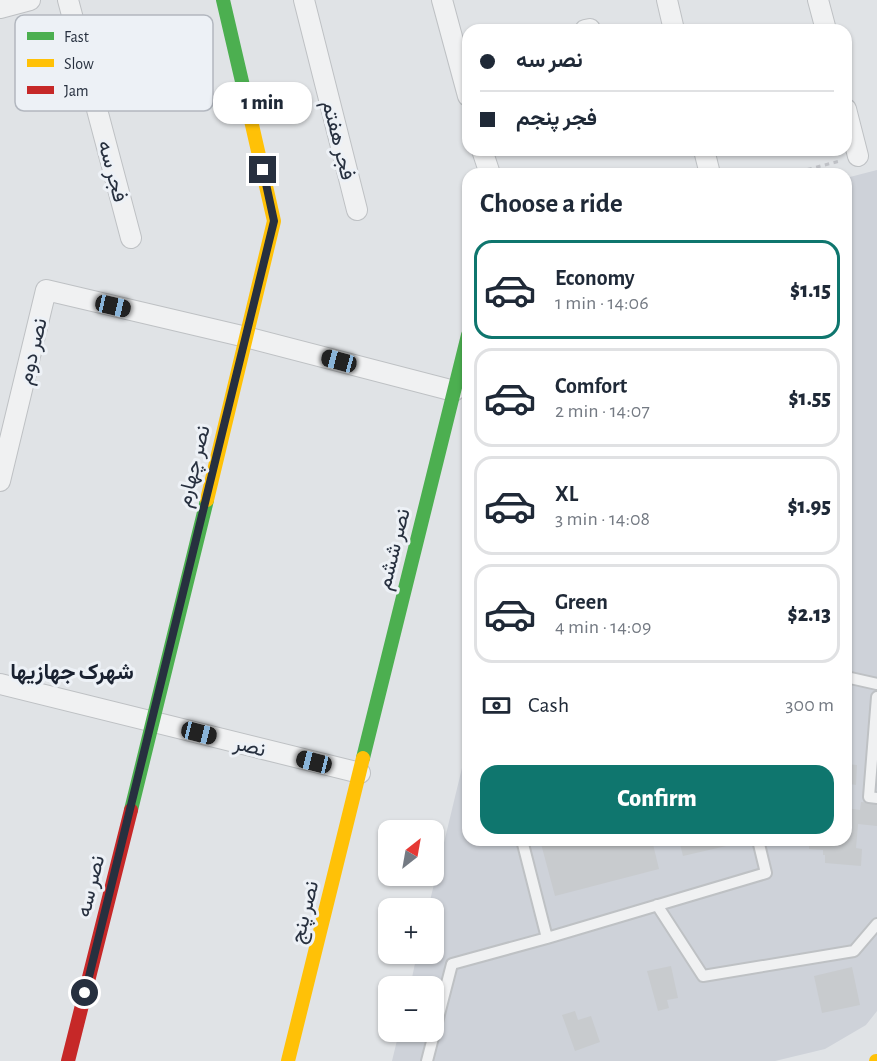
<!DOCTYPE html>
<meta charset="utf-8">
<style>
:root{--surface:#fff;--page:#f2f2f3;--text:#1f2937;--muted:#747a83;--line:#e0e1e3;--accent:#0f766e}
body{margin:0;font-family:"Alegreya Sans",Vazirmatn,sans-serif;background:var(--page);color:var(--text);height:100vh;display:flex;flex-direction:column;font-size:22px;white-space:nowrap}
*{box-sizing:border-box;margin:0}
p{font-size:20px;color:var(--muted)}
.icon{flex:none;width:33px;height:33px;fill:none;stroke:currentColor;stroke-width:2;stroke-linecap:round;stroke-linejoin:round}
.map{position:relative;flex:1;overflow:hidden}
.side{position:absolute;left:462px;top:168px;width:390px;height:678px;display:flex;flex-direction:column;background:var(--surface);border-radius:18px;box-shadow:0 2px 4px #0004}
.side>*{flex:none}
.hud{position:absolute;left:462px;top:24px;width:390px;height:132px;border-radius:18px;box-shadow:0 2px 4px #0004;display:grid;align-content:center;height:132px;padding:0 18px;background:var(--surface)}
.needle{width:39px;rotate:31deg}
.buttons{position:absolute;left:378px;top:820px;display:grid;gap:12px}
.buttons a{display:grid;place-items:center;width:66px;height:66px;border-radius:12px;background:var(--surface);box-shadow:0 2px 4px #0004;font-size:30px}
.end{position:absolute;width:27px;height:27px;margin:-14px;border:8px solid #27303f;background:#fff;box-shadow:0 0 0 3px #fff}
.from{border-radius:50%}
.bubble{position:absolute;height:42px;border-radius:18px;background:var(--surface);box-shadow:0 2px 4px #0004;font-size:20px;font-weight:800;line-height:42px;text-align:center}
.car{position:absolute;width:18px;height:36px;margin:-18px -9px;border-radius:8px;box-shadow:0 0 4px 2px #0007;background:linear-gradient(#222 24%,#8ab4d8 0 40%,#222 0 76%,#8ab4d8 0 86%,#222 0)}
.hud b{display:flex;align-items:center;gap:21px;height:57px;font-size:22px}
.hud b+b{border-top:2px solid var(--line)}
.hud i{width:15px;height:15px;background:var(--text)}
ul{padding:0;list-style:none}
li{display:flex;align-items:center;gap:18px;height:99px;margin:0 12px 9px;padding:0 6px;border:3px solid var(--line);border-radius:18px}
li div{flex:1}
li b{display:block;font-size:22px}
li em{font-style:normal;font-weight:800}
li.selected{border-color:var(--accent)}
li>.icon{width:54px;height:54px;stroke-width:1.5}
h2{padding:0 18px;font-size:27px;line-height:72px}
.pay{display:flex;align-items:center;gap:15px;height:66px;padding:0 18px;font-size:22px}
.pay p{margin-inline-start:auto}
.action{display:flex;gap:12px;margin-top:auto;padding:12px 18px}
.action a{flex:1;height:69px;border-radius:18px;background:var(--accent);color:#fff;font-size:24px;font-weight:800;line-height:69px;text-align:center}
.map>svg:first-child{display:block}
.built{fill:#ced2d9}
.building{fill:#c8cbce}
.lines{fill:none;stroke-linecap:round;stroke-linejoin:round}
.lane-casing{stroke:#bec1c4;stroke-width:14}
.street-casing{stroke:#bec1c4;stroke-width:22}
.path{stroke:#bfc1c6;stroke-width:3;stroke-dasharray:4.5 4.5;stroke-linecap:butt}
.lane{stroke:#f0f1f2;stroke-width:10}
.street{stroke:#f0f1f2;stroke-width:20}
.fast{stroke:#4caf50;stroke-width:14}
.slow{stroke:#ffc107;stroke-width:14}
.jam{stroke:#c62828;stroke-width:14}
.route{stroke:#27303f;stroke-width:8}
.labels{text-anchor:middle;stroke-width:6;stroke-linejoin:round;paint-order:stroke}
.street-label{font-size:21px;fill:#27303f;stroke:#edf1f6}
.neighbourhood-label{font-size:22px;font-weight:bold;fill:#192130;stroke:#edf1f6}
.key{fill:#edf1f6;stroke:#b2b7bf;stroke-width:1.5}
.key-label{font-size:16px;fill:#27303f}
</style>
<div class="map">
<svg width="877" height="1061" viewBox="0 0 877 1061">
<rect width="100%" height="100%" fill="#e0e3e6"/>
<path class="built" d="M877,170V1011L866,1025L825,1049L775,1061H392L399,1032H434V987H410L417,954H434V909H428L468,743V840H846V178Z"/>
<path class="building" d="M846,764L857,765L856,785L850,784V789H846Z
M861,802L877,803V826L858,824L856,848L862,849L861,866L825,863V855H823V850L809,849V840H846V808L860,810Z
M540,840H652L659,869L555,896Z
M679,840H748V841L683,856Z
M671,966L678,998L667,1000L669,1008L658,1011L647,971Z
M852,967L860,1005L822,1013L814,976Z
M575,1011L578,1020L591,1016L600,1042L575,1051L562,1015Z"/>
<g class="lines">
<defs>
<path id="lane" d="M846,677L877,684
M877,697L869,797L877,798
M657,905L703,976L854,951L877,924
M547,938L766,873L758,840
M427,1061L452,964L547,938L522,840"/>
<path id="street" d="M68,0L131,238
M304,0L357,210
M442,0L468,96
M667,0L674,30
M818,0L826,30
M0,8L30,0
M585,30L590,29
M846,109L858,156
M482,150L490,174
M704,150L710,174
M0,481L46,290L246,337L454,391
M0,684L360,773"/>
</defs>
<use href="#lane" class="lane-casing"/>
<use href="#street" class="street-casing"/>
<path class="path" d="M790,174L840,161"/>
<use href="#lane" class="lane"/>
<use href="#street" class="street"/>
<path class="fast" d="M223,0L247,103
M363,758L468,335
M131,810L207,500"/>
<path class="slow" d="M207,500L274,221L247,103
M288,1061L363,758
M876,1061H877"/>
<path class="jam" d="M68,1061L131,810"/>
</g>
<g class="lines">
<path class="route" d="M85,993L274,221L263,170"/>
</g>
<g class="labels">
<g class="street-label">
<text transform="translate(339 140) rotate(76)" y="7">فجر هفتم</text>
<text transform="translate(113 171) rotate(75)" y="7">فجر سه</text>
<text transform="translate(32 351) rotate(-76)" y="7">نصر دوم</text>
<text transform="translate(193 466) rotate(-76)" y="7">نصر چهارم</text>
<text transform="translate(393 549) rotate(-76)" y="7">نصر ششم</text>
<text transform="translate(250 746) rotate(14)" y="7">نصر</text>
<text transform="translate(90 886) rotate(-76)" y="7">نصر سه</text>
<text transform="translate(304 912) rotate(-76)" y="7">نصر پنج</text>
</g>
<g class="neighbourhood-label">
<text x="72" y="679">شهرک جهازیها</text>
</g>
</g>
<rect x="15" y="15" width="198" height="96" rx="9" class="key"/>
<rect x="27" y="32" width="27" height="8" fill="#4caf50"/>
<rect x="27" y="59" width="27" height="8" fill="#ffc107"/>
<rect x="27" y="86" width="27" height="8" fill="#c62828"/>
<g class="key-label">
<text x="64" y="42">Fast</text>
<text x="64" y="69">Slow</text>
<text x="64" y="96">Jam</text>
</g>
</svg>
<div class="buttons">
<a><svg class="needle" viewBox="-14 -14 28 28"><path d="M0-13l5 13h-10z" fill="#e53935"/><path d="M0 13l5-13h-10z" fill="#747a83"/></svg></a>
<a>+</a>
<a>−</a>
</div>
<i class="end from" style="left:85px;top:993px"></i>
<i class="end" style="left:263px;top:170px"></i>
<div class="bubble" style="left:213px;top:82px;width:99px">1 min</div>
<i class="car" style="left:113px;top:306px;rotate:103deg"></i>
<i class="car" style="left:339px;top:361px;rotate:285deg"></i>
<i class="car" style="left:199px;top:733px;rotate:104deg"></i>
<i class="car" style="left:314px;top:762px;rotate:284deg"></i>
<div class="hud">
<b><i class="from"></i>نصر سه</b>
<b><i></i>فجر پنجم</b>
</div>
<section class="side">
<h2>Choose a ride</h2>
<ul>
<li class="selected"><svg class="icon" aria-label="car" viewBox="0 0 24 24"><path d="M5 17H2v-5l4-1 3-4h7l3 4 3 1v5h-3M9 17h6M6 11h13"/><circle cx="7" cy="17" r="2"/><circle cx="17" cy="17" r="2"/></svg><div><b>Economy</b><p>1 min · 14:06</p></div><em>$1.15</em></li>
<li><svg class="icon" aria-label="car" viewBox="0 0 24 24"><path d="M5 17H2v-5l4-1 3-4h7l3 4 3 1v5h-3M9 17h6M6 11h13"/><circle cx="7" cy="17" r="2"/><circle cx="17" cy="17" r="2"/></svg><div><b>Comfort</b><p>2 min · 14:07</p></div><em>$1.55</em></li>
<li><svg class="icon" aria-label="car" viewBox="0 0 24 24"><path d="M5 17H2v-5l4-1 3-4h7l3 4 3 1v5h-3M9 17h6M6 11h13"/><circle cx="7" cy="17" r="2"/><circle cx="17" cy="17" r="2"/></svg><div><b>XL</b><p>3 min · 14:08</p></div><em>$1.95</em></li>
<li><svg class="icon" aria-label="car" viewBox="0 0 24 24"><path d="M5 17H2v-5l4-1 3-4h7l3 4 3 1v5h-3M9 17h6M6 11h13"/><circle cx="7" cy="17" r="2"/><circle cx="17" cy="17" r="2"/></svg><div><b>Green</b><p>4 min · 14:09</p></div><em>$2.13</em></li>
</ul>
<div class="pay"><svg class="icon" aria-label="cash" viewBox="0 0 24 24"><path d="M3 7h18v10H3z"/><circle cx="12" cy="12" r="2"/></svg>Cash<p>300 m</p></div>
<div class="action"><a>Confirm</a></div>
</section>
</div>
